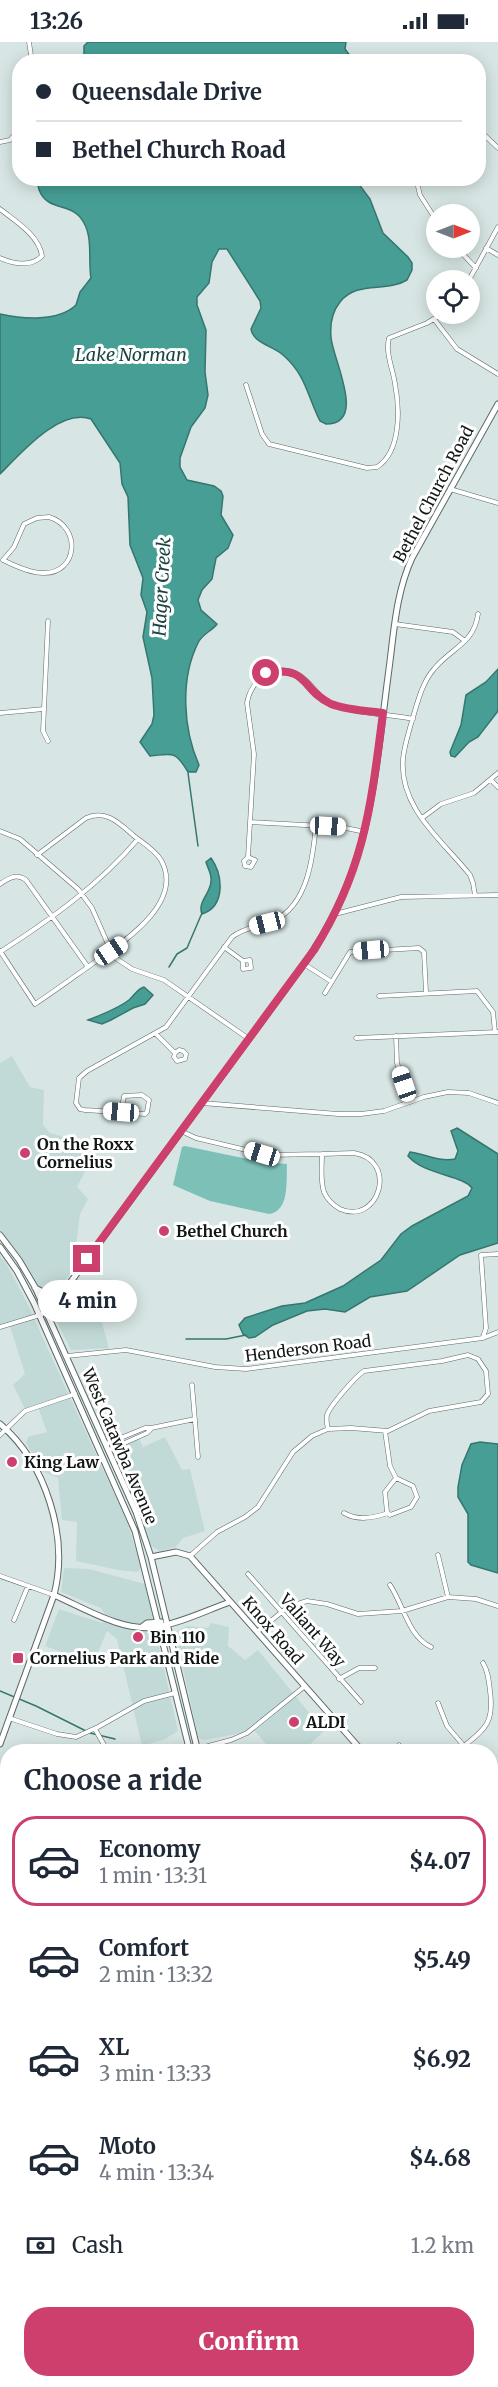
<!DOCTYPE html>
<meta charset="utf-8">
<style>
:root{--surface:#fff;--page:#f6f6f7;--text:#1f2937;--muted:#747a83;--line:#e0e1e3;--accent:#cd3f6c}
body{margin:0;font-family:Merriweather,serif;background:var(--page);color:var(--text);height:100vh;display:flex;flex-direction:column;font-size:22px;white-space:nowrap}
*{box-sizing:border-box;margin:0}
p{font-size:20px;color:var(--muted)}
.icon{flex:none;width:33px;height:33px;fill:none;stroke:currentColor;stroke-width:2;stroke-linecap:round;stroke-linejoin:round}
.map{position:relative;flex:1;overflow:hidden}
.details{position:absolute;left:0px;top:1702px;width:498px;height:644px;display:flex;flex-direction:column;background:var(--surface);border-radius:24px 24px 0 0;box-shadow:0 3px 15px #0003}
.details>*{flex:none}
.top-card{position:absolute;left:12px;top:12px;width:474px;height:132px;border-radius:24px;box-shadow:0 3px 15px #0003;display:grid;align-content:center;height:132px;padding:0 24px;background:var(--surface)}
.needle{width:39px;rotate:90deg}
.tools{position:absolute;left:426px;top:162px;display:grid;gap:12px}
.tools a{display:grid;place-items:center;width:54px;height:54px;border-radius:50%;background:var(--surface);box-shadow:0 3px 15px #0003;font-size:30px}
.end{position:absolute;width:27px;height:27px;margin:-14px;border:8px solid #cd3f6c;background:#fff;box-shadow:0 0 0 3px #fff}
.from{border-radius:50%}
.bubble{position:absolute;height:42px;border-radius:21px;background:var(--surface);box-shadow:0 3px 15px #0003;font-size:20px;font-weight:800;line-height:42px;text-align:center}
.car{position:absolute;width:18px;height:36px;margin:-18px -9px;border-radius:8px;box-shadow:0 0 4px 2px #0007;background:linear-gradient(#fff 24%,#345 0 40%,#fff 0 76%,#345 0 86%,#fff 0)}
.top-card b{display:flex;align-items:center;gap:21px;height:57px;font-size:22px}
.top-card b+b{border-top:2px solid var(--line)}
.top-card i{width:15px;height:15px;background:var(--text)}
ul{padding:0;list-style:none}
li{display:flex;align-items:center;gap:18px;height:90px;margin:0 12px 9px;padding:0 12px;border:3px solid transparent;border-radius:24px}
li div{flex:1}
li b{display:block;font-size:22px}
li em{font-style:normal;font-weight:800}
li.active{border-color:var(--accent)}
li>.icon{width:54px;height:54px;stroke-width:1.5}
h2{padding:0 24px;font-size:27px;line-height:72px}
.pay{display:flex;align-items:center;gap:15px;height:66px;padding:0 24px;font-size:22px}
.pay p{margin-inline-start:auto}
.primary-button{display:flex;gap:12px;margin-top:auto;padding:12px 24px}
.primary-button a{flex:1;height:69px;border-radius:24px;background:var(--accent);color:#fff;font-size:24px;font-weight:800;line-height:69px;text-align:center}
.status{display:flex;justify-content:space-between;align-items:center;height:42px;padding:0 30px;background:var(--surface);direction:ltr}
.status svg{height:16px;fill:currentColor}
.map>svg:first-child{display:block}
.built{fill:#c2dad7}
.green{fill:#7cc0b7}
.water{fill:#469e95;stroke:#36766f;stroke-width:1.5}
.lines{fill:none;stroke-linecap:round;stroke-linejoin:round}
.stream{stroke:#36766f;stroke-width:1.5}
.street-casing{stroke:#5c6967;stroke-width:5}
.secondary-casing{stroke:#5c6967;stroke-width:7}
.primary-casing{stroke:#c1c3c2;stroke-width:8}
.highway-casing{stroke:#c1c3c2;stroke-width:8}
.street{stroke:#fff;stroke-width:4}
.secondary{stroke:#fff;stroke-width:5}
.primary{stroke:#88f5ec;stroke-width:6}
.highway{stroke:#39efdf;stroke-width:7}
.route{stroke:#cd3f6c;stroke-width:8}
.poi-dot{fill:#cd3f6c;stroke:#fff;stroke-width:2}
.labels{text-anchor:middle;stroke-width:6;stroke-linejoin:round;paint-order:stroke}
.street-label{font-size:16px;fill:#121716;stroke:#fff}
.poi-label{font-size:16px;font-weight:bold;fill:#121716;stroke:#fff;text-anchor:start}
.water-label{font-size:18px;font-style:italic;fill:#1b443f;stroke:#fff}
</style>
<div class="status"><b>13:26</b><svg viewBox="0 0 49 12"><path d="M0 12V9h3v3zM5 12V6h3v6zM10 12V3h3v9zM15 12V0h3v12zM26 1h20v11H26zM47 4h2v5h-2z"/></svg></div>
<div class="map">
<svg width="498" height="2345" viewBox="0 0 498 2345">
<rect width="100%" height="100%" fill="#d7e6e4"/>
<path class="built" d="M12,1014L30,1045L44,1048L43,1083L50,1091L64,1095V1104L71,1105L92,1116L77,1145L88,1157L80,1172L76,1205L86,1211L59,1246L54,1248L41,1246L37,1242L22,1217L0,1188V1021Z
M0,1214L6,1221L25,1257L128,1482L141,1525L138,1530L118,1528L76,1519L77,1480L62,1478L58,1436L42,1429L26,1401L28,1395L47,1390L37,1362L25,1367L13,1343L25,1332L9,1281L0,1283Z
M77,1235L98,1267L109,1306L71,1308L55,1276L57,1265Z
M165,1395L182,1428L190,1427L205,1489L183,1496L176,1505L160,1509L151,1504L114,1410L118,1406L139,1397L143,1405Z
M64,1526L89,1527L145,1542L178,1689L165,1697L142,1704L117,1597L107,1589L93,1622L45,1604L59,1567L102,1581L105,1572L101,1566L61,1550Z
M211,1581L229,1585L228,1604L245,1618L258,1608L324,1689L302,1710H273L252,1686L242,1691L203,1698L198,1695L175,1590L187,1584L208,1586Z
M0,1783L8,1787L7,1834L0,1839Z
M0,1912H7L8,1981L0,1982Z
M491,1925H498V2025L491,2023Z"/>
<path class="green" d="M185,1104L262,1120L287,1122C286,1139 290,1169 269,1172L210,1159L173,1143L182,1105Z
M490,2281L498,2282V2339L491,2333Z
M104,2339V2338L295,2339L294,2345H103Z"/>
<path class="water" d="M88,0H346L345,7L354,19H84V4Z
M36,137H355L370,157L383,191L408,215L412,221V228L407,238C386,251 357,238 340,260C332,270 330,284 331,295C332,316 368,382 326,382L320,379C307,353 306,333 283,313C273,304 253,301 251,287L261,266L260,259L227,207H219L212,220L209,241L197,255V263L206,288L205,330L208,353L205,366L191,385L180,416V425L187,438L214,444L221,449L223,454L221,473L233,493L228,506L216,516L212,537L202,548L198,558L201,568L217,582C212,589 202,592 198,601C180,637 183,687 199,723L196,730H188C175,708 173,712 150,714L140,700L152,682L154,673L152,636L143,595L147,570L141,553L143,536L130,503L128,455L122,442L120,421L91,377C59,366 20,412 0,432V272C23,277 58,280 76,263L80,250L91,236C88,219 93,197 84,181C74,160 49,170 40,150C38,146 38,141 36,137Z
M498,627V669L478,695L469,700L455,715L451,714L450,710L461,683L466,653L486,640Z
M211,816C223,833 226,864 202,872C197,860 211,851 211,839C212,832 208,827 206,820Z
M144,945L153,953L145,962L133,966L111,978L102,982L88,978C101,973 117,967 129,958C135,953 137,947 144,945Z
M457,1086L498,1112V1201L460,1213L407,1249L370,1255L345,1270L325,1267L307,1269L273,1283L255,1295L249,1296L243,1292L239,1283L245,1276L282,1264L305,1261L343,1244L381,1218L401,1192L412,1184L468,1154L472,1146C463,1133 424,1133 408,1114L410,1110C425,1112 438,1120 455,1117L458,1109L451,1089Z
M480,1400L498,1402V1531L471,1523L468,1520V1472L458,1455V1445L462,1423L471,1402Z"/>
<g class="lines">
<path class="stream" d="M188,731L198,804
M169,925L177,912L187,906L202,871
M186,1297H226L246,1293
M0,1649L36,1664L86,1689
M90,1691L115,1697
M0,2112L8,2115"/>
<defs>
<path id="street" d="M29,0L32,20
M478,87L498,106
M0,100L10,98L20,86
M416,136L420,153L436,178
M0,167C15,179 39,193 42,214C31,225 14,222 0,216
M457,206L476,226
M486,206L498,213
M469,238L498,185
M434,277L457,307L498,332
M246,343L262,392L269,402L367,426L377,425C401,410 400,367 395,342C393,327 385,311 389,296L427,281L442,272
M450,447L498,461
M49,475C82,485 78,532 43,531C30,531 15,524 3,518L14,505L24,482L37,476Z
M395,582L453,590L465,599
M0,671L44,667
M48,699L43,689L48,579
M491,738L498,745
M422,776L441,762L474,751L498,731
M250,780L341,785L365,790
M0,789L20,797L78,847L92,866L111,909L117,917L132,927L164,938L249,997
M248,815L255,818L251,825L245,824L244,819L248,815L254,712L247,661C251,637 276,620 299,633C311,640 317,654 330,661C350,671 389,672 413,677
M0,842C9,836 16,831 26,838L88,925
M475,853L473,841L470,833C442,798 399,766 403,717C404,705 408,693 411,682C417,663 421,642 434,627C451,606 474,602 478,572
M335,872L401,855L498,853
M224,905L243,919L250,918L251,926L243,927V919
M0,909L35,962C55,949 75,934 95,920C123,900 185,861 161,818C155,808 143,801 134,794C119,781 106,767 86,776L37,813
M0,910C51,877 99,843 138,797
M304,922L332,940
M325,951L350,910L419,906L424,910L426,950
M379,954L477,949L493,970L495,990
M156,992L175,1011L174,1015L177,1019L185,1017L186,1012L183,1009L179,1008L175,1011
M396,994L397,1021L410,1060
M356,996L498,990
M202,1061L338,1072H361L384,1069L424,1055L448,1050L469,1051L498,1061
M121,1070L124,1054L142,1053L149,1058L147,1070L145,1072L85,1068L80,1067L76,1061L79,1036L87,1029L166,985L232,895C245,885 260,885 275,878C308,862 313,815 316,783
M181,1089L196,1096L267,1113L322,1112
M354,1111C399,1118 379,1184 340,1167C333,1163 327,1157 324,1150C320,1138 322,1124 322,1112Z
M0,1285L40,1273
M483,1295L486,1286L481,1213L498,1212
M67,1314L126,1308L215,1325L246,1327L483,1296L498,1290
M192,1343L198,1415
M385,1389L390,1424L396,1436
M0,1393L25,1369L75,1352
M106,1402L145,1386H151L195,1377
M109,1408L147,1391L151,1387
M396,1436L413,1444L417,1455L411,1465L390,1473L387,1470L385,1450Z
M344,1471C358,1479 373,1476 388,1471
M438,1513L448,1555
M190,1514L217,1490L245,1475L258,1465L293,1410L312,1394L328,1387L351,1386L388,1389L429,1369L481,1360L488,1352L486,1329L478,1317L468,1313L442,1319L364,1329C355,1335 330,1364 327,1373C326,1378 327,1383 328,1387
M248,1532L361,1660
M0,1534L54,1553
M390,1543C404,1564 408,1594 431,1605
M14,1578L28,1544
M257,1590L288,1565L307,1559L327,1562L358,1572L402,1569L448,1555L476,1557L498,1564
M339,1637L359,1626H375
M438,1661L447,1684L469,1710
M9,1676L57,1692L76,1695L98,1685L144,1659L175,1651
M95,1687L108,1710
M399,1703L403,1710
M464,1704C487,1686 494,1679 490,1649C489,1639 488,1629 483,1621
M197,1707L231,1698L247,1691L305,1644
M490,1735L497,1744
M490,1750L498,1743
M490,1823L498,1819
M0,1855L8,1848
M0,1998L8,1997
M490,2140L498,2134
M0,2172L8,2175
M0,2239L8,2241
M490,2256L498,2259
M464,2345V2338"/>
<path id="secondary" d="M0,1193L19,1218L35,1245L136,1470L151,1515L198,1710
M0,1205L17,1229L34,1261L135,1489L190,1710
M35,1246L47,1252L65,1246
M40,1273L53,1264L304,922C372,826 374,738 389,627C394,589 396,551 412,516L498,362
M0,1382C46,1421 69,1495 54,1553L0,1702
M151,1515L176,1510L190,1514L363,1710
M54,1553C84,1566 122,1590 155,1585C179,1582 207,1568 230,1560
M143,1584L147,1581L161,1580
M0,1766L8,1768
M0,1772L8,1775
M490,1854L498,1863
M490,1964H498
M301,2338V2345"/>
<path id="primary" d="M0,2104L8,2106"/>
<path id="highway" d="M0,2015L8,2016
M0,2021H8
M0,2029H8
M0,2035H8
M490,2045L498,2048
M490,2051L498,2053
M490,2060L498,2062
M490,2065L498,2068"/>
</defs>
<use href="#street" class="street-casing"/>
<use href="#secondary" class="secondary-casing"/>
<use href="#primary" class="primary-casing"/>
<use href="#highway" class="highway-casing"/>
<use href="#street" class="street"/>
<use href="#secondary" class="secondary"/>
<use href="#primary" class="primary"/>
<use href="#highway" class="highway"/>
</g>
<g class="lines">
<path class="route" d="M87,1217L314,908C365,827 371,763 383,671C367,669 347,668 331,662C301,648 309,623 266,631"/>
</g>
<g class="poi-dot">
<circle cx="25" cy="1111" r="6"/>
<circle cx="164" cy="1189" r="6"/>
<circle cx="12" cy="1420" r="6"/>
<circle cx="138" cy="1595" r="6"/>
<rect x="12" y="1610" width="12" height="12" rx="3"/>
<circle cx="294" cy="1680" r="6"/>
</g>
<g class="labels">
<g class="street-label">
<text transform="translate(433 452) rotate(-62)" y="6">Bethel Church Road</text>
<text transform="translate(308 1306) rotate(-7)" y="6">Henderson Road</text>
<text transform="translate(120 1404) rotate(67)" y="6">West Catawba Avenue</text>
<text transform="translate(273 1588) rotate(49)" y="6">Knox Road</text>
<text transform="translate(313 1588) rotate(49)" y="6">Valiant Way</text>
</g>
<g class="poi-label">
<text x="37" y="1108">On the Roxx<tspan x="37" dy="18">Cornelius</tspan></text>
<text x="176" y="1195">Bethel Church</text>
<text x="24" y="1426">King Law</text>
<text x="150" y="1601">Bin 110</text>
<text x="30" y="1622">Cornelius Park and Ride</text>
<text x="306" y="1686">ALDI</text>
</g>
<g class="water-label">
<text x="131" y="319">Lake Norman</text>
<text transform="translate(162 545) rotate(-87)" y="6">Hager Creek</text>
</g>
</g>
</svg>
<div class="tools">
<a><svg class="needle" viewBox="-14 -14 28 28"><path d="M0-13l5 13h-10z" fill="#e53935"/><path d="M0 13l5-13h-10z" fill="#747a83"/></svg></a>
<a><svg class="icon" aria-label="locate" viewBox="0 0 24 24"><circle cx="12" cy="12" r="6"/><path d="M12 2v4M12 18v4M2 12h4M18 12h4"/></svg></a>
</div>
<i class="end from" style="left:266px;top:631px"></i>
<i class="end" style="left:87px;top:1217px"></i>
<div class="bubble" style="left:38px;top:1238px;width:99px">4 min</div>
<i class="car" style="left:328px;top:784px;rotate:93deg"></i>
<i class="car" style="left:267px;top:881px;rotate:256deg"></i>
<i class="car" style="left:371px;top:908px;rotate:265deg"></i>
<i class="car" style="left:111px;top:909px;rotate:56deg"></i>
<i class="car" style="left:404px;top:1042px;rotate:341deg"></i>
<i class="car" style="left:121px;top:1070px;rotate:274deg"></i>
<i class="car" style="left:262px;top:1112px;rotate:287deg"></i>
<div class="top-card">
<b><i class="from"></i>Queensdale Drive</b>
<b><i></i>Bethel Church Road</b>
</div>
<section class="details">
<h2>Choose a ride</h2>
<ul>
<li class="active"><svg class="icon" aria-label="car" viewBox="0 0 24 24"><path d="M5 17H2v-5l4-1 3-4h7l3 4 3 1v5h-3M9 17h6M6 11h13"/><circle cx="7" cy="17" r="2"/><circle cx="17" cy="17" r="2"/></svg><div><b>Economy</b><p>1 min · 13:31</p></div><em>$4.07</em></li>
<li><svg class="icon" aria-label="car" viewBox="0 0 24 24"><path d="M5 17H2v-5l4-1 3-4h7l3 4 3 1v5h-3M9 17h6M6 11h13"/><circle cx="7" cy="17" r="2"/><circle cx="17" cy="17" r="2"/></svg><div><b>Comfort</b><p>2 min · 13:32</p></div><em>$5.49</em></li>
<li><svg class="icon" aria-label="car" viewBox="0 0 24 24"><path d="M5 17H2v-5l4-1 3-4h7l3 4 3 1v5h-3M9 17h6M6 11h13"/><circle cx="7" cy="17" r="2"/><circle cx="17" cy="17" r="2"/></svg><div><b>XL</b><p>3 min · 13:33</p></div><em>$6.92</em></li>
<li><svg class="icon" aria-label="car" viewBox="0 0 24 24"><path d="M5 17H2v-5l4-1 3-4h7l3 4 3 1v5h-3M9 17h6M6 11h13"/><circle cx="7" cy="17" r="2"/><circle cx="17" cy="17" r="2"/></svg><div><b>Moto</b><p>4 min · 13:34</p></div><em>$4.68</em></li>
</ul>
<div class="pay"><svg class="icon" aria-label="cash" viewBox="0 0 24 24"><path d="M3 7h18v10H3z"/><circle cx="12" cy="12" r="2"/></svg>Cash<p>1.2 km</p></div>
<div class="primary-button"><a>Confirm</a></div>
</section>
</div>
